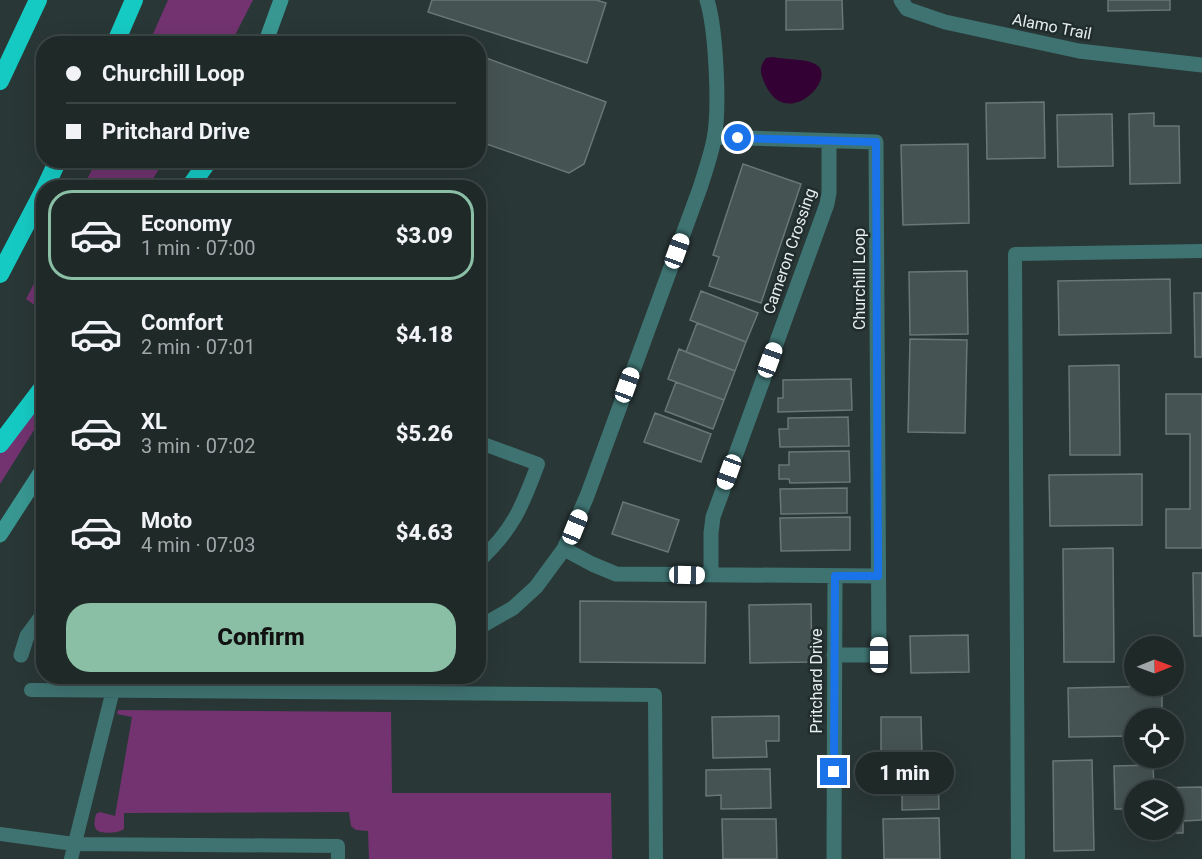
<!DOCTYPE html>
<meta charset="utf-8">
<style>
:root{--surface:#1f2928;--page:#273130;--text:#f1f3f6;--muted:#a1a6a8;--line:#3c4545;--accent:#8abfa5}
body{margin:0;font-family:Roboto,sans-serif;background:var(--page);color:var(--text);height:100vh;display:flex;flex-direction:column;font-size:22px;white-space:nowrap}
*{box-sizing:border-box;margin:0}
p{font-size:20px;color:var(--muted)}
.icon{flex:none;width:33px;height:33px;fill:none;stroke:currentColor;stroke-width:2;stroke-linecap:round;stroke-linejoin:round}
.map{position:relative;flex:1;overflow:hidden}
.drawer{position:absolute;left:36px;top:180px;width:450px;height:504px;display:flex;flex-direction:column;background:var(--surface);border-radius:24px;box-shadow:0 6px 24px #0002,0 0 0 2px var(--line)}
.drawer>*{flex:none}
.hud{position:absolute;left:36px;top:36px;width:450px;height:132px;border-radius:24px;box-shadow:0 6px 24px #0002,0 0 0 2px var(--line);display:grid;align-content:center;height:132px;padding:0 30px;background:var(--surface)}
.needle{width:39px;rotate:89deg}
.buttons{position:absolute;left:1124px;top:636px;display:grid;gap:12px}
.buttons a{display:grid;place-items:center;width:60px;height:60px;border-radius:50%;background:var(--surface);box-shadow:0 6px 24px #0002,0 0 0 2px var(--line);font-size:30px}
.end{position:absolute;width:27px;height:27px;margin:-14px;border:8px solid #1a73e8;background:#fff;box-shadow:0 0 0 3px #fff}
.from{border-radius:50%}
.bubble{position:absolute;height:42px;border-radius:21px;background:var(--surface);box-shadow:0 6px 24px #0002,0 0 0 2px var(--line);font-size:20px;font-weight:800;line-height:42px;text-align:center}
.car{position:absolute;width:18px;height:36px;margin:-18px -9px;border-radius:8px;box-shadow:0 0 4px 2px #0007;background:linear-gradient(#fff 24%,#345 0 40%,#fff 0 76%,#345 0 86%,#fff 0)}
.hud b{display:flex;align-items:center;gap:21px;height:57px;font-size:22px}
.hud b+b{border-top:2px solid var(--line)}
.hud i{width:15px;height:15px;background:var(--text)}
ul{padding:10px 0 0;list-style:none}
li{display:flex;align-items:center;gap:18px;height:90px;margin:0 12px 9px;padding:0 18px;border:3px solid transparent;border-radius:24px}
li div{flex:1}
li b{display:block;font-size:22px}
li em{font-style:normal;font-weight:800}
li.selected{border-color:var(--accent)}
li>.icon{width:54px;height:54px;stroke-width:1.5}
.action{display:flex;gap:12px;margin-top:auto;padding:12px 30px}
.action a{flex:1;height:69px;border-radius:24px;background:var(--accent);color:#111;font-size:24px;font-weight:800;line-height:69px;text-align:center}
.map>svg:first-child{display:block}
.green{fill:#723370}
.water{fill:#340134}
.building{fill:#455352;stroke:#697776;stroke-width:1.5}
.lines{fill:none;stroke-linecap:round;stroke-linejoin:round}
.lane{stroke:#3e7371;stroke-width:14}
.street{stroke:#3e7371;stroke-width:15}
.secondary{stroke:#399792;stroke-width:15}
.highway{stroke:#16cac4;stroke-width:18}
.route{stroke:#1a73e8;stroke-width:8}
.labels{text-anchor:middle;stroke-width:5;stroke-linejoin:round;paint-order:stroke}
.street-label{font-size:16px;fill:#e5edec;stroke:#202d2c}
</style>
<div class="map">
<svg width="1202" height="859" viewBox="0 0 1202 859">
<rect width="100%" height="100%" fill="#293736"/>
<path class="green" d="M168,0H253L231,43H149Z
M97,160H164V161L148,187H83Z
M43,266V311L26,299Z
M30,411L41,419L0,484V454Z
M118,710L391,712L392,793H611L612,859H369L368,831L356,830L351,826L349,812L124,813V829C119,833 100,835 96,829C93,825 95,819 96,814L100,812L115,816L132,717L117,714Z"/>
<path class="water" d="M773,57C786,60 803,58 815,64C840,76 787,133 765,84C760,73 759,67 766,58Z"/>
<path class="building" d="M432,0H596L606,3L587,63L428,12Z
M786,0H842L843,29L786,30Z
M1108,0H1170V10L1108,11Z
M424,36L445,44H421Z
M478,55L606,102L584,164L569,173L478,141Z
M1044,102L1045,158L987,159L986,103Z
M1154,113V126H1179L1180,183L1130,184L1129,114Z
M1112,114L1113,166L1058,167L1057,115Z
M968,144L969,223L903,225L901,145Z
M743,164L801,184L761,303L709,286L719,257L713,255Z
M967,271L968,334L910,335L909,272Z
M1170,279L1171,333L1059,335L1058,281Z
M701,291L758,313L746,342L690,320Z
M1194,293H1202V357H1195Z
M697,323L746,342L735,371L686,352Z
M910,339L967,340L965,433L908,432Z
M679,349L735,371L724,400L668,379Z
M1119,365L1120,455H1070L1069,366Z
M851,379L852,410L778,412V398H783V380Z
M676,382L724,400L713,429L665,411Z
M1166,394H1202V548H1166V509H1190V434H1166Z
M655,413L711,434L701,462L644,442Z
M848,417L849,446L780,447L779,429H788V418Z
M849,451L850,482L790,483L789,479H779V465H789V452Z
M1142,474V525L1050,526L1049,475Z
M847,488V513L781,514L780,489Z
M623,502L679,520L668,552L612,534Z
M850,517V550L781,551L780,518Z
M1113,548L1114,662H1064L1063,549Z
M1193,573H1202V636H1194Z
M580,601L706,602L705,663L580,662Z
M811,604L812,662L750,663L749,605Z
M968,635L969,672L911,673L910,636Z
M1162,686V718H1134V736L1069,737L1068,688Z
M779,716V741H766L767,757L713,758L712,717Z
M881,717H921L922,756H881Z
M1092,760L1094,850L1054,851L1053,761Z
M1153,765L1154,788L1202,787V820L1183,821V833H1153V830H1173V790H1134V809H1115L1114,766Z
M770,769L771,808L721,809V795L706,796V770Z
M938,769L939,809L902,810V792H880V770Z
M939,818L940,859H884L883,819Z
M722,819H776L777,859H723Z"/>
<g class="lines">
<path class="lane" d="M478,442L538,464C522,507 513,530 478,562
M31,690L655,695L656,859
M0,834L74,844L338,846V859
M71,859L113,690
M1018,859L1015,254L1202,251"/>
<path class="street" d="M901,0L907,9L945,22L1079,51L1202,65
M715,137L876,142L879,655H834
M564,549L592,564L616,574L878,576
M711,575V533L713,517L827,204L829,193V141
M478,628L513,608L536,587L564,549L587,496L700,188C705,172 711,155 714,139C720,109 716,29 707,0
M21,655L27,636L44,613
M834,859L835,576"/>
<path class="secondary" d="M265,44L281,0
M0,535L44,467"/>
<path class="highway" d="M115,44L134,0
M0,81L38,0
M45,188L58,160
M189,188L209,160
M0,274L44,190
M0,444L44,386"/>
</g>
<g class="lines">
<path class="route" d="M738,138L876,142L878,576H835L834,772"/>
</g>
<g class="labels">
<g class="street-label">
<text transform="translate(1052 26) rotate(11)" y="6">Alamo Trail</text>
<text transform="translate(789 251) rotate(-71)" y="6">Cameron Crossing</text>
<text transform="translate(859 279) rotate(-90)" y="6">Churchill Loop</text>
<text transform="translate(816 681) rotate(-90)" y="6">Pritchard Drive</text>
</g>
</g>
</svg>
<div class="buttons">
<a><svg class="needle" viewBox="-14 -14 28 28"><path d="M0-13l5 13h-10z" fill="#e53935"/><path d="M0 13l5-13h-10z" fill="#a1a6a8"/></svg></a>
<a><svg class="icon" aria-label="locate" viewBox="0 0 24 24"><circle cx="12" cy="12" r="6"/><path d="M12 2v4M12 18v4M2 12h4M18 12h4"/></svg></a>
<a><svg class="icon" aria-label="layers" viewBox="0 0 24 24"><path d="M12 4l9 5-9 5-9-5zM3 14l9 5 9-5"/></svg></a>
</div>
<i class="end from" style="left:738px;top:138px"></i>
<i class="end" style="left:834px;top:772px"></i>
<div class="bubble" style="left:855px;top:752px;width:99px">1 min</div>
<i class="car" style="left:677px;top:251px;rotate:20deg"></i>
<i class="car" style="left:770px;top:360px;rotate:20deg"></i>
<i class="car" style="left:627px;top:385px;rotate:20deg"></i>
<i class="car" style="left:729px;top:472px;rotate:200deg"></i>
<i class="car" style="left:575px;top:527px;rotate:22deg"></i>
<i class="car" style="left:687px;top:575px;rotate:91deg"></i>
<i class="car" style="left:879px;top:655px;rotate:0deg"></i>
<div class="hud">
<b><i class="from"></i>Churchill Loop</b>
<b><i></i>Pritchard Drive</b>
</div>
<section class="drawer">
<ul>
<li class="selected"><svg class="icon" aria-label="car" viewBox="0 0 24 24"><path d="M5 17H2v-5l4-1 3-4h7l3 4 3 1v5h-3M9 17h6M6 11h13"/><circle cx="7" cy="17" r="2"/><circle cx="17" cy="17" r="2"/></svg><div><b>Economy</b><p>1 min · 07:00</p></div><em>$3.09</em></li>
<li><svg class="icon" aria-label="car" viewBox="0 0 24 24"><path d="M5 17H2v-5l4-1 3-4h7l3 4 3 1v5h-3M9 17h6M6 11h13"/><circle cx="7" cy="17" r="2"/><circle cx="17" cy="17" r="2"/></svg><div><b>Comfort</b><p>2 min · 07:01</p></div><em>$4.18</em></li>
<li><svg class="icon" aria-label="car" viewBox="0 0 24 24"><path d="M5 17H2v-5l4-1 3-4h7l3 4 3 1v5h-3M9 17h6M6 11h13"/><circle cx="7" cy="17" r="2"/><circle cx="17" cy="17" r="2"/></svg><div><b>XL</b><p>3 min · 07:02</p></div><em>$5.26</em></li>
<li><svg class="icon" aria-label="car" viewBox="0 0 24 24"><path d="M5 17H2v-5l4-1 3-4h7l3 4 3 1v5h-3M9 17h6M6 11h13"/><circle cx="7" cy="17" r="2"/><circle cx="17" cy="17" r="2"/></svg><div><b>Moto</b><p>4 min · 07:03</p></div><em>$4.63</em></li>
</ul>
<div class="action"><a>Confirm</a></div>
</section>
</div>
